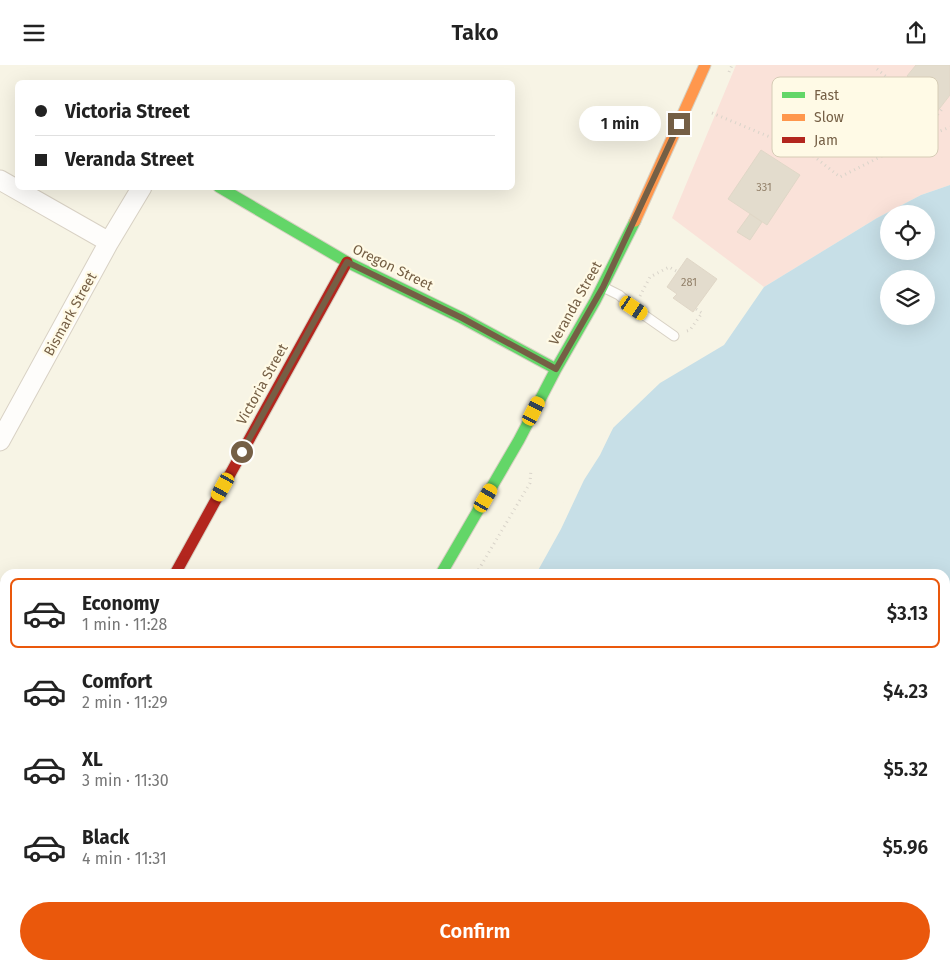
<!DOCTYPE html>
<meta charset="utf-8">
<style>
:root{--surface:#fff;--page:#f2f2f2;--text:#222;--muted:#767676;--line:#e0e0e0;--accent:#ea580c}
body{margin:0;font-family:"Fira Sans",sans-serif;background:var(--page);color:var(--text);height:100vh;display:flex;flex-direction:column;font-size:19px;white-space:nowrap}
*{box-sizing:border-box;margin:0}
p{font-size:16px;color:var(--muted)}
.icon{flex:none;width:28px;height:28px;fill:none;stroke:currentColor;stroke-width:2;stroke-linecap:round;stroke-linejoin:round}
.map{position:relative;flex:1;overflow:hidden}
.sheet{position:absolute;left:0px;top:504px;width:950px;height:401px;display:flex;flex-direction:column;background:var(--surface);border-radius:15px 15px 0 0;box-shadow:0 5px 20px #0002}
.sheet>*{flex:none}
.guide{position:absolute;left:15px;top:15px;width:500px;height:110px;border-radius:8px;box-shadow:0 5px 20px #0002;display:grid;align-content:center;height:110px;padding:0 20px;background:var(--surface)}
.tools{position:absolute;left:880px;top:140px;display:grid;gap:10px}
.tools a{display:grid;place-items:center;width:55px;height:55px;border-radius:50%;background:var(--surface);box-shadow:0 5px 20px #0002;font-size:25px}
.end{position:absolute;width:22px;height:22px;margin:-11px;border:6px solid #755f45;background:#fff;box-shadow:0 0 0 2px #fff}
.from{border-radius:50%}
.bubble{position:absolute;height:35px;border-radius:18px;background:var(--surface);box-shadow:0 5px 20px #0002;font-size:16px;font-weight:600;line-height:35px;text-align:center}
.car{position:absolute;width:15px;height:30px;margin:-15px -8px;border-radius:6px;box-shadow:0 0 4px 1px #0007;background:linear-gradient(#f5c518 24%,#345 0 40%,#f5c518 0 76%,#345 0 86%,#f5c518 0)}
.guide b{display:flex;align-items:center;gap:18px;height:48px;font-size:19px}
.guide b+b{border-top:1px solid var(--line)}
.guide i{width:12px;height:12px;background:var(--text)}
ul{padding:9px 0 0;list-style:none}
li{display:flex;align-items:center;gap:15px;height:70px;margin:0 10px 8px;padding:0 10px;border:2px solid transparent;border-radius:8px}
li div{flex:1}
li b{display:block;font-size:19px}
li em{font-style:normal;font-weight:600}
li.on{border-color:var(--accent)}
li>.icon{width:45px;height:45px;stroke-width:1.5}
.action{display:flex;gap:10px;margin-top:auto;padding:10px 20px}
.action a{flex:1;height:58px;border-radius:30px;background:var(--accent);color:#fff;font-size:20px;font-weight:600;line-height:58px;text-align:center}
header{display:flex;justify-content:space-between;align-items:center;height:65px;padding:0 20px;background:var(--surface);font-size:22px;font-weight:600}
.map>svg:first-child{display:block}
.medical{fill:#fae2d9}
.water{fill:#c7dfe7;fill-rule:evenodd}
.pier{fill:#f7f4e5}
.building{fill:#e3dccd;stroke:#e0d7c7}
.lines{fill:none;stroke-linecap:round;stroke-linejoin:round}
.lane-casing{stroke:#d8d1c4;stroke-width:11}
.street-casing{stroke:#d8d1c4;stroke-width:21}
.fast-casing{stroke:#d7d0c2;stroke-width:13}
.slow-casing{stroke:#d7d0c2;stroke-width:13}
.jam-casing{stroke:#d7d0c2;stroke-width:13}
.path{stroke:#d9d4ca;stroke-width:3;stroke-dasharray:1 4;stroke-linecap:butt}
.lane{stroke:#fefdfb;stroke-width:9}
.street{stroke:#fefdfb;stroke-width:19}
.fast{stroke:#63d668;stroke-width:11}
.slow{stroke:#ff974d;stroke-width:11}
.jam{stroke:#b3261e;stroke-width:11}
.route{stroke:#755f45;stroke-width:6}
.labels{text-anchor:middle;stroke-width:4.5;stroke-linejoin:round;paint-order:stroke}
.number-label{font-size:11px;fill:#928069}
.street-label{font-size:14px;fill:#755f45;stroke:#fffae6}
.key{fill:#fffae6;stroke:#d6ccb6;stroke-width:1}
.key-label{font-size:14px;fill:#755f45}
</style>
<header><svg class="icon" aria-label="menu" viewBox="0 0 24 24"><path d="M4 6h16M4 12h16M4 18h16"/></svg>Tako<svg class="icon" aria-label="share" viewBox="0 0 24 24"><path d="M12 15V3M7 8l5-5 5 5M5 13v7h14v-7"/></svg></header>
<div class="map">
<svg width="950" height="904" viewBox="0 0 950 904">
<rect width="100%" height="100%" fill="#f7f4e5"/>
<path class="medical" d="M736,0H950V120L921,130L877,153L764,222L672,153Z"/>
<path class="water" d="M950,120V904H397L398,900H945V509H533L561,446L613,363L660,318L724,280L764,222L877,153L921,130ZM889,149H926V186H889ZM889,214H926V251H889Z"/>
<path class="pier" d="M610,363H613L600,390L584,415L561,464L536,509H530L559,445Z"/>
<path class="building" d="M916,0H950V30L933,52L919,40L913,47L899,36L915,18L907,11Z
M761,85L800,110L767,160L728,134Z
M750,149L762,157L750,175L737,167Z
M687,193L717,214L693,247L673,233L677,229L667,222Z"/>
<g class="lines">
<defs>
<path id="lane" d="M605,223L619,230L634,243L674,271
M0,725L5,727"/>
<path id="street" d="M0,115L109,177
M0,376L109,177L142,122
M0,526L5,529"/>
<path id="fast" d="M219,122L347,197L462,253L556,304
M441,509L519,375L556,304L595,236L635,156"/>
<path id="slow" d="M635,156L705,0
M179,904L181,900"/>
<path id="jam" d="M175,509L347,197
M0,878L5,883
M22,900L26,904"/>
</defs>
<use href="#lane" class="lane-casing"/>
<use href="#street" class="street-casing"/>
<use href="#fast" class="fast-casing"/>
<use href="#slow" class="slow-casing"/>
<use href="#jam" class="jam-casing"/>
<path class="path" d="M877,4L902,25
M729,7L732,0
M911,15L891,39L925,65L929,71
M712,48L811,89L840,112L890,87L950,62
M925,65L943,43
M640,231L650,212L669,202L678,207
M687,266L690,265L702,248L696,244
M476,509L530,418L531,404"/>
<use href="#lane" class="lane"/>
<use href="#street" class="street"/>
<use href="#fast" class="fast"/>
<use href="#slow" class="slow"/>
<use href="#jam" class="jam"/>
</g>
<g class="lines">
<path class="route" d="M242,387L347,197L462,253L556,304L603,222L679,59"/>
</g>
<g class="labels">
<g class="number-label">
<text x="764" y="126">331</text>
<text x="689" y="221">281</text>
</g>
<g class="street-label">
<text transform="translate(393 202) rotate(26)" y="5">Oregon Street</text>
<text transform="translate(575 238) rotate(-61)" y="5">Veranda Street</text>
<text transform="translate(70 249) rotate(-61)" y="5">Bismark Street</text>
<text transform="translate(262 319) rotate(-61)" y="5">Victoria Street</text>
</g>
</g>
<rect x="772" y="12" width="166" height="80" rx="8" class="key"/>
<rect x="782" y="27" width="23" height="6" fill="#63d668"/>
<rect x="782" y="49" width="23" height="7" fill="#ff974d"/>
<rect x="782" y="72" width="23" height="6" fill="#b3261e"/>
<g class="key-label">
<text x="814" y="35">Fast</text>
<text x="814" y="57">Slow</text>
<text x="814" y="80">Jam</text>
</g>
</svg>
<div class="tools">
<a><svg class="icon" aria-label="locate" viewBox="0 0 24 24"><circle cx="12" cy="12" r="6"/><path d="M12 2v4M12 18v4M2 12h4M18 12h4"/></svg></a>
<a><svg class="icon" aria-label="layers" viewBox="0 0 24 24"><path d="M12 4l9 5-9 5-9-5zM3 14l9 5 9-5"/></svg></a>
</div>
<i class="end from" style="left:242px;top:387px"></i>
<i class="end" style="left:679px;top:59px"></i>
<div class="bubble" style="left:579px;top:41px;width:82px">1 min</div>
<i class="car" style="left:634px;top:243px;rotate:124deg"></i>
<i class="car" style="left:534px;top:346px;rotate:27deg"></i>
<i class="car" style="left:223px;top:422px;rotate:209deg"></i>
<i class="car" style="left:486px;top:433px;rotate:30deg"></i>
<div class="guide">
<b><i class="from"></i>Victoria Street</b>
<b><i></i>Veranda Street</b>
</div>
<section class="sheet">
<ul>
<li class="on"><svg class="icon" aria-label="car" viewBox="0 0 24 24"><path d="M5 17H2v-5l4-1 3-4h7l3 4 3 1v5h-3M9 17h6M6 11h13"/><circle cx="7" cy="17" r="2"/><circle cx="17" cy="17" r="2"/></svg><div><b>Economy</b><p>1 min · 11:28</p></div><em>$3.13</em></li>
<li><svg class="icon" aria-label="car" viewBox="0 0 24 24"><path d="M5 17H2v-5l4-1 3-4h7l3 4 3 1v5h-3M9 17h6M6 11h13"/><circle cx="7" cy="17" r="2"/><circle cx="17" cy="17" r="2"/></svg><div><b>Comfort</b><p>2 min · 11:29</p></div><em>$4.23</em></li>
<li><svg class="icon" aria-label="car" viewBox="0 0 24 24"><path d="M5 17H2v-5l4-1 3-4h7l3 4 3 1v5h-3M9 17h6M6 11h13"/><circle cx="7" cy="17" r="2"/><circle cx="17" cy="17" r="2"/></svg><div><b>XL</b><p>3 min · 11:30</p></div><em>$5.32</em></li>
<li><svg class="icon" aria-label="car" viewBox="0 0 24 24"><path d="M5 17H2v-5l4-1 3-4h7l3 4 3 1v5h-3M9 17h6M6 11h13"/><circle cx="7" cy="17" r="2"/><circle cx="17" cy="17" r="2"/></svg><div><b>Black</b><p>4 min · 11:31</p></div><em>$5.96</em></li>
</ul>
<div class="action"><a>Confirm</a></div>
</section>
</div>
